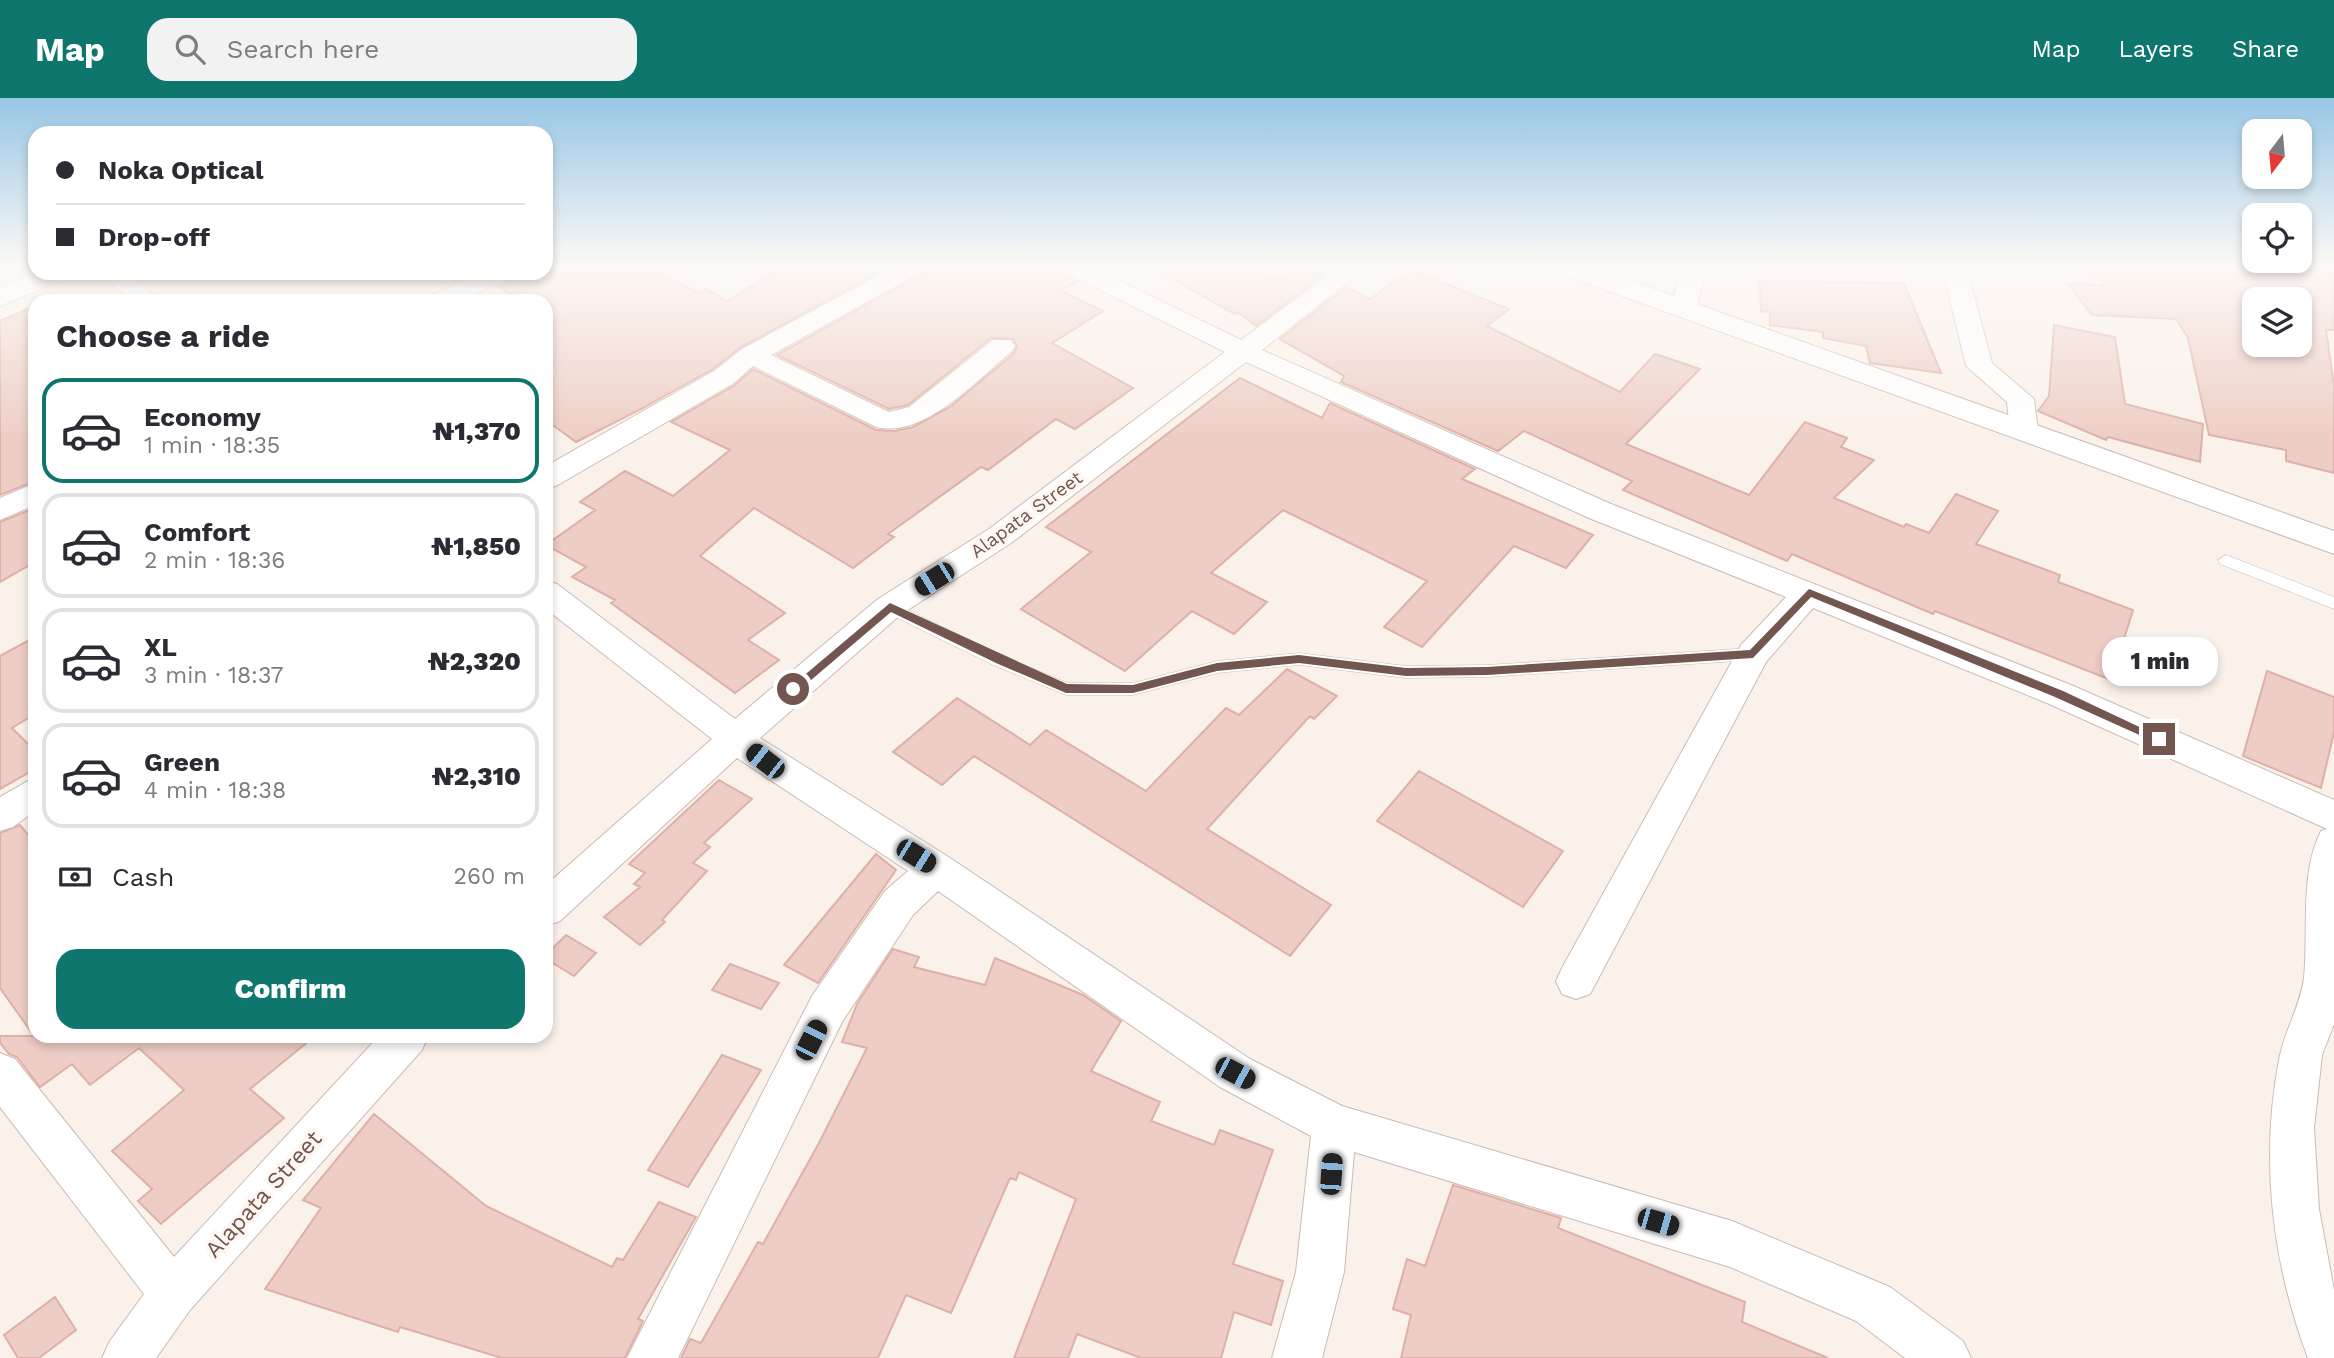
<!DOCTYPE html>
<meta charset="utf-8">
<style>
:root{--surface:#fff;--page:#f2f2f3;--text:#2b2b33;--muted:#7c7c81;--line:#e1e1e2;--accent:#0f766e}
body{margin:0;font-family:"Work Sans",sans-serif;background:var(--page);color:var(--text);height:100vh;display:flex;flex-direction:column;font-size:26px;white-space:nowrap}
*{box-sizing:border-box;margin:0}
p{font-size:23px;color:var(--muted)}
.icon{flex:none;width:38px;height:38px;fill:none;stroke:currentColor;stroke-width:2;stroke-linecap:round;stroke-linejoin:round}
.map{position:relative;flex:1;overflow:hidden}
.sheet{position:absolute;left:28px;top:196px;width:525px;height:749px;display:flex;flex-direction:column;background:var(--surface);border-radius:21px;box-shadow:0 4px 10px #0003}
.sheet>*{flex:none}
.top-card{position:absolute;left:28px;top:28px;width:525px;height:154px;border-radius:21px;box-shadow:0 4px 10px #0003;display:grid;align-content:center;height:154px;padding:0 28px;background:var(--surface)}
.needle{width:46px;rotate:196deg}
.tools{position:absolute;left:2242px;top:21px;display:grid;gap:14px}
.tools a{display:grid;place-items:center;width:70px;height:70px;border-radius:14px;background:var(--surface);box-shadow:0 4px 10px #0003;font-size:35px}
.end{position:absolute;width:32px;height:32px;margin:-16px;border:9px solid #735650;background:#fff;box-shadow:0 0 0 4px #fff}
.from{border-radius:50%}
.bubble{position:absolute;height:49px;border-radius:21px;background:var(--surface);box-shadow:0 4px 10px #0003;font-size:23px;font-weight:800;line-height:49px;text-align:center}
.car{position:absolute;width:21px;height:42px;margin:-21px -10px;border-radius:9px;box-shadow:0 0 5px 2px #0007;background:linear-gradient(#222 24%,#8ab4d8 0 40%,#222 0 76%,#8ab4d8 0 86%,#222 0)}
.top-card b{display:flex;align-items:center;gap:24px;height:66px;font-size:26px}
.top-card b+b{border-top:2px solid var(--line)}
.top-card i{width:18px;height:18px;background:var(--text)}
ul{padding:0;list-style:none}
li{display:flex;align-items:center;gap:21px;height:105px;margin:0 14px 10px;padding:0 14px;border:4px solid var(--line);border-radius:21px}
li div{flex:1}
li b{display:block;font-size:26px}
li em{font-style:normal;font-weight:800}
li.on{border-color:var(--accent)}
li>.icon{width:63px;height:63px;stroke-width:1.5}
h2{padding:0 28px;font-size:32px;line-height:84px}
.pay{display:flex;align-items:center;gap:18px;height:77px;padding:0 28px;font-size:26px}
.pay p{margin-inline-start:auto}
.primary-button{display:flex;gap:14px;margin-top:auto;padding:14px 28px}
.primary-button a{flex:1;height:80px;border-radius:21px;background:var(--accent);color:#fff;font-size:28px;font-weight:800;line-height:80px;text-align:center}
header{display:flex;align-items:center;gap:42px;box-sizing:border-box;height:98px;padding:0 35px;background:var(--accent);color:#fff}
header strong{font-size:33px}
nav{display:flex;gap:38px;margin-inline-start:auto;font-size:24px}
.search{width:490px;height:63px;background:var(--page);display:flex;align-items:center;gap:18px;box-sizing:border-box;padding:0 24px;border-radius:21px;color:var(--muted);font-size:26px}
.map>svg:first-child{display:block}
.building{fill:#edcdc5;stroke:#ddb1a7;stroke-width:2;fill-rule:evenodd}
.lines{fill:none;stroke-linecap:round;stroke-linejoin:round}
.lane-casing{stroke:#cebab4;stroke-width:1}
.street-casing{stroke:#cebab4;stroke-width:2}
.secondary-casing{stroke:#d0b9b2;stroke-width:2}
.lane{fill:#fff;fill-rule:evenodd}
.street{fill:#fff;fill-rule:evenodd}
.secondary{fill:#fff;fill-rule:evenodd}
.route{fill:#735650}
.labels{text-anchor:middle;stroke-width:7;stroke-linejoin:round;paint-order:stroke}
.street-label{font-size:19px;fill:#735650;stroke:#fdf6f1}
.near-street-label{font-size:23px;fill:#735650;stroke:#fdf6f1}
</style>
<header>
<strong>Map</strong>
<div class="search"><svg class="icon" aria-label="search" viewBox="0 0 24 24"><circle cx="10" cy="10" r="6"/><path d="M15 15l6 6"/></svg>Search here</div>
<nav><a>Map</a><a>Layers</a><a>Share</a></nav>
</header>
<div class="map">
<svg width="2334" height="1260" viewBox="0 0 2334 1260">
<rect width="100%" height="100%" fill="#faf1ea"/>
<path class="building" d="M784,168H891L741,249L713,271L641,311L576,344L546,322V203H524L498,189L511,182L516,175H659L699,195L706,191L727,203Z
M929,168H1056L1061,175L1078,184L1060,192L1103,213L1052,245L1133,290L1075,331L1056,321L988,372L981,369L888,436L894,439L853,470L754,410L700,458L785,515L748,542L779,562L735,595L611,505L615,502L572,479L586,469L546,447L595,412L580,404L625,373L673,398L730,352L671,324L735,287L753,271L876,332L895,333L913,329L950,309L1013,256L1017,249L1013,241L991,240L908,307L889,311L777,257L924,175Z
M1149,168H1248L1275,182L1299,168L1322,178L1256,228L1238,214L1235,216Z
M2088,168H2276L2280,172H2334V232H2326L2334,288V375L2286,363V352L2209,337L2188,240L2176,221L2092,217L2068,186L2103,187ZM2254,201H2300V247H2254Z
M1411,172L1509,211L1487,228L1620,294L1655,256L1700,271L1626,346L1749,397L1805,324L1847,340L1841,349L1874,362L1834,400L1904,429L1906,426L1929,435L1956,396L1998,413L1976,446L2060,477L2058,484L2133,512L2111,582L1935,513L1933,516L1792,456L1787,463L1623,392L1632,383L1524,333L1498,353L1341,284L1344,278L1280,241L1346,189L1370,201Z
M1760,183L1904,185L1941,275L1870,265L1866,248L1823,240V234L1770,227V214L1761,213Z
M35,208V383L0,397V223Z
M2054,227L2115,239L2125,306L2203,326L2200,364L2108,339L2106,342L2038,313L2049,298Z
M1240,280L1322,320L1330,305L1475,371L1462,381L1593,437L1566,470L1514,448L1422,549L1384,529L1427,483L1283,412L1211,475L1267,504L1234,536L1192,513L1125,573L1021,511L1091,454L1046,429Z
M35,410V464L0,484V424Z
M35,539V616L12,630L35,653V671L0,691V558Z
M1287,571L1337,598L1314,621L1310,618L1207,731L1331,807L1290,858L974,658L942,687L893,654L957,600L1030,647L1046,632L1146,693L1226,610L1239,617Z
M2267,573L2334,599V634L2321,690L2243,658Z
M1419,673L1563,753L1523,809L1377,723Z
M719,682L752,701L704,745L710,749L693,765L707,773L662,822L665,824L640,847L604,819L640,789L634,786L645,775L629,766Z
M20,727L35,745V938H315L250,991L284,1020L161,1126L138,1103L152,1091L112,1053L184,992L139,950L90,987L72,966L40,989L17,959L9,956L0,945V938H34L0,890V735Z
M876,756L896,772L818,885L784,867Z
M566,837L596,855L574,878L546,861V857Z
M893,851L919,859L914,869L985,887L995,860L1083,897L1121,923L1091,973L1160,1004L1151,1023L1214,1047L1220,1032L1273,1052L1233,1166L1283,1183L1271,1227L1234,1214L1221,1260H1141L1077,1236L1068,1260H1014L1076,1101L1019,1074L1016,1082L1010,1080L951,1215L906,1197L878,1260H681L690,1241L701,1245L758,1144L763,1146L819,1045L867,950L842,944L857,906Z
M730,866L779,885L761,911L712,892Z
M722,957L761,972L688,1089L648,1072Z
M374,1016L486,1108L612,1169L617,1160L623,1162L659,1104L696,1119L638,1221L643,1223L625,1260H502L400,1229L398,1234L265,1191L321,1110L303,1102Z
M1453,1087L1561,1120L1558,1130L1745,1204L1742,1224L1828,1260H1401L1411,1217L1393,1211L1407,1161L1425,1168Z
M55,1199L76,1232L39,1260H18L4,1237Z"/>
<g class="lines">
<defs>
<path id="lane" d="M2226,457L2334,499V511L2220,466L2218,462Z
M889,503L1005,559L1068,585H1133L1217,563L1299,555L1406,568L1487,567L1753,550L1761,556L1753,562L1487,579L1406,580L1299,567L1217,575L1133,597H1066L993,567L883,513L881,509L883,505Z"/>
<path id="street" d="M896,168H926L923,173L771,257L889,314L909,309L993,242H1011L1015,248L1011,254C977,282 924,341 876,329L753,268L734,285L556,388L546,390V368L714,273L742,251Z
M1059,168H1089L1241,242L1341,168H1368L1262,252L1611,406L2071,587L2334,702V926L2322,957L2314,1030L2319,1111L2334,1192V1260H2308C2272,1165 2260,1062 2279,962C2284,933 2300,910 2304,880C2309,834 2299,776 2321,733L2327,731L2047,605L1813,510L1766,564L1590,896L1576,901L1562,896L1556,883L1562,870L1741,547L1786,499L1589,420L1246,264L1011,445L900,517L760,640L950,760L1250,961L1342,1008L1732,1123L1890,1189L1963,1243L1971,1260H1905L1856,1223L1730,1169L1354,1054L1344,1174L1322,1260H1272L1296,1174L1311,1038L1220,989L938,793L913,817L842,924L678,1260H627L812,898L885,793L908,773L737,660L560,823L546,828V787L712,641L546,511V483L557,486L735,621L878,501L989,431L1225,254L1062,173Z
M1682,168H1706L1697,210L1693,215H1675L1671,210Z
M1763,168H1878L1875,173L1866,175L1774,176L1765,174Z
M1942,168H1966L1992,265L2034,301L2038,333L2034,339L2024,342L2014,339L2010,333L2007,304L1966,268Z
M37,175H70L67,180L0,208V191Z
M99,175H127L161,203H132Z
M481,175H513L510,180L460,203H426L430,198Z
M35,385V407L0,422V400Z
M35,679V713L13,729L0,733V699Z
M379,938H428L422,952L190,1212L156,1260H102L110,1243L144,1196L0,1009V955L15,961L174,1159Z"/>
<path id="secondary" d="M1552,168H1590L2334,433V456L1556,174Z"/>
</defs>
<use href="#lane" class="lane-casing"/>
<use href="#street" class="street-casing"/>
<use href="#secondary" class="secondary-casing"/>
<use href="#lane" class="lane"/>
<use href="#street" class="street"/>
<use href="#secondary" class="secondary"/>
</g>
<linearGradient id="sky" x2="0" y2="1"><stop stop-color="#98c6e5"/><stop offset="0.49" stop-color="#fdf9f6"/><stop offset="1" stop-color="#fdf9f6" stop-opacity="0"/></linearGradient>
<rect width="2334" height="344" fill="url(#sky)"/>
<path class="route" d="M1809,491L2063,593L2165,641L2163,644H2155L2055,599L1811,499L1753,560L1487,577L1406,578L1299,565L1217,573L1133,595H1066L996,565L891,514L797,594L788,591L890,505L1067,586L1133,587L1217,565L1299,557L1406,570L1487,569L1750,552Z"/>
<g class="labels">
<g class="street-label">
<text transform="translate(1026 416) rotate(-36)" y="7">Alapata Street</text>
</g>
<g class="near-street-label">
<text transform="translate(263 1096) rotate(-48)" y="8">Alapata Street</text>
</g>
</g>
</svg>
<div class="tools">
<a><svg class="needle" viewBox="-14 -14 28 28"><path d="M0-13l5 13h-10z" fill="#e53935"/><path d="M0 13l5-13h-10z" fill="#7c7c81"/></svg></a>
<a><svg class="icon" aria-label="locate" viewBox="0 0 24 24"><circle cx="12" cy="12" r="6"/><path d="M12 2v4M12 18v4M2 12h4M18 12h4"/></svg></a>
<a><svg class="icon" aria-label="layers" viewBox="0 0 24 24"><path d="M12 4l9 5-9 5-9-5zM3 14l9 5 9-5"/></svg></a>
</div>
<i class="end from" style="left:793px;top:591px"></i>
<i class="end" style="left:2159px;top:641px"></i>
<div class="bubble" style="left:2102px;top:539px;width:116px">1 min</div>
<i class="car" style="left:934px;top:481px;rotate:238deg"></i>
<i class="car" style="left:765px;top:663px;rotate:308deg"></i>
<i class="car" style="left:916px;top:758px;rotate:122deg"></i>
<i class="car" style="left:811px;top:942px;rotate:27deg"></i>
<i class="car" style="left:1235px;top:975px;rotate:118deg"></i>
<i class="car" style="left:1331px;top:1076px;rotate:4deg"></i>
<i class="car" style="left:1658px;top:1124px;rotate:106deg"></i>
<div class="top-card">
<b><i class="from"></i>Noka Optical</b>
<b><i></i>Drop-off</b>
</div>
<section class="sheet">
<h2>Choose a ride</h2>
<ul>
<li class="on"><svg class="icon" aria-label="car" viewBox="0 0 24 24"><path d="M5 17H2v-5l4-1 3-4h7l3 4 3 1v5h-3M9 17h6M6 11h13"/><circle cx="7" cy="17" r="2"/><circle cx="17" cy="17" r="2"/></svg><div><b>Economy</b><p>1 min · 18:35</p></div><em>₦1,370</em></li>
<li><svg class="icon" aria-label="car" viewBox="0 0 24 24"><path d="M5 17H2v-5l4-1 3-4h7l3 4 3 1v5h-3M9 17h6M6 11h13"/><circle cx="7" cy="17" r="2"/><circle cx="17" cy="17" r="2"/></svg><div><b>Comfort</b><p>2 min · 18:36</p></div><em>₦1,850</em></li>
<li><svg class="icon" aria-label="car" viewBox="0 0 24 24"><path d="M5 17H2v-5l4-1 3-4h7l3 4 3 1v5h-3M9 17h6M6 11h13"/><circle cx="7" cy="17" r="2"/><circle cx="17" cy="17" r="2"/></svg><div><b>XL</b><p>3 min · 18:37</p></div><em>₦2,320</em></li>
<li><svg class="icon" aria-label="car" viewBox="0 0 24 24"><path d="M5 17H2v-5l4-1 3-4h7l3 4 3 1v5h-3M9 17h6M6 11h13"/><circle cx="7" cy="17" r="2"/><circle cx="17" cy="17" r="2"/></svg><div><b>Green</b><p>4 min · 18:38</p></div><em>₦2,310</em></li>
</ul>
<div class="pay"><svg class="icon" aria-label="cash" viewBox="0 0 24 24"><path d="M3 7h18v10H3z"/><circle cx="12" cy="12" r="2"/></svg>Cash<p>260 m</p></div>
<div class="primary-button"><a>Confirm</a></div>
</section>
</div>
